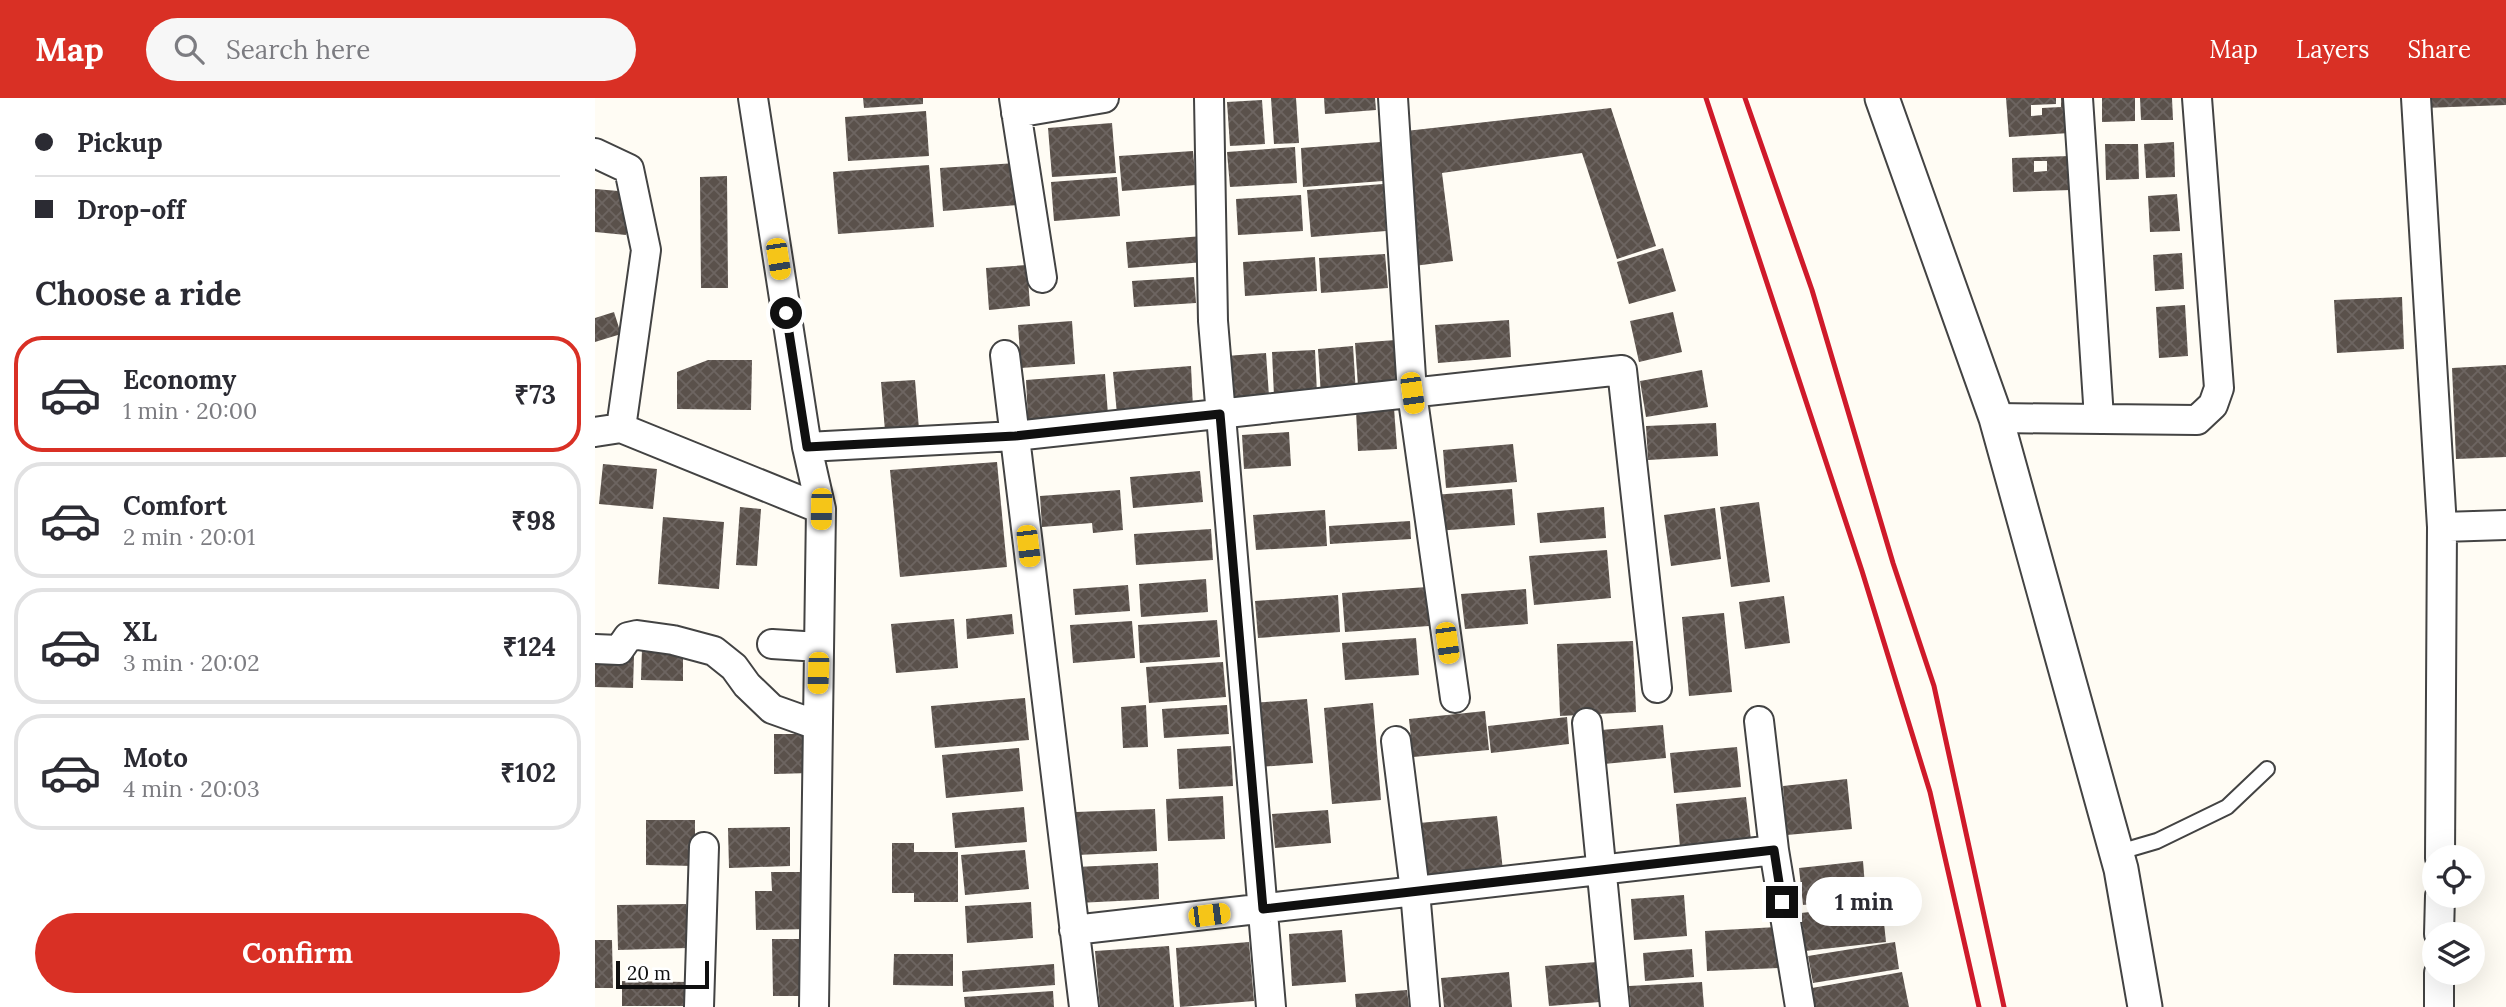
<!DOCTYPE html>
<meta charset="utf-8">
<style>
:root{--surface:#fff;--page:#f7f7f7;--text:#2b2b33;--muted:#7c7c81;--line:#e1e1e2;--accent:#d93025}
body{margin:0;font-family:Lora,serif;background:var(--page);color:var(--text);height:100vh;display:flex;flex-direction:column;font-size:26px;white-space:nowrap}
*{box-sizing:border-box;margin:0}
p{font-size:23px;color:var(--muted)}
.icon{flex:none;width:38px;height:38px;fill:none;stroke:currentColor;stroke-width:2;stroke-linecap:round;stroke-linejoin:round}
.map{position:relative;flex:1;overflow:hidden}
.panel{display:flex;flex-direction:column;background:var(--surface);width:595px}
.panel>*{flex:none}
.guide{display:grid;align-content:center;height:154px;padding:0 35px;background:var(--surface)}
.tools{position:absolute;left:1827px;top:747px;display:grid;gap:14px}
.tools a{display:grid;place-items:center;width:63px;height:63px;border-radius:50%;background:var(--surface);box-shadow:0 7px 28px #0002;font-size:35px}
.scale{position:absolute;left:21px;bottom:18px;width:93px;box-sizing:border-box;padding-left:7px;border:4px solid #101010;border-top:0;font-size:19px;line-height:24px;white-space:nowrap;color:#101010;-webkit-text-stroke:5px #fff;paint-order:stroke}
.end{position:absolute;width:32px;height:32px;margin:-16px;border:9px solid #101010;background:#fff;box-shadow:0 0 0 4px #fff}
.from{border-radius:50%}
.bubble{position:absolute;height:49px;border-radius:24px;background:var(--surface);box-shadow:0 7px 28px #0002;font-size:23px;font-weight:700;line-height:49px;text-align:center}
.car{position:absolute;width:21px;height:42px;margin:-21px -10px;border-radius:9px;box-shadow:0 0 5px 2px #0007;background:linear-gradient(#f5c518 24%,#345 0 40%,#f5c518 0 76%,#345 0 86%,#f5c518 0)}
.guide b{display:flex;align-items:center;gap:24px;height:66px;font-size:26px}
.guide b+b{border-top:2px solid var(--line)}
.guide i{width:18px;height:18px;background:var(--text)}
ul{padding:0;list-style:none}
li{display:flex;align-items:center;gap:21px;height:116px;margin:0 14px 10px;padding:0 21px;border:4px solid var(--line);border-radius:28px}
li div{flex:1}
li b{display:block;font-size:26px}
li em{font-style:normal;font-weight:700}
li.on{border-color:var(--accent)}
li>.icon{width:63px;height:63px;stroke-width:1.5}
h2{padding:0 35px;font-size:32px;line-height:84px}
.cta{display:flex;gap:14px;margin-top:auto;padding:14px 35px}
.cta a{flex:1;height:80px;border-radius:42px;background:var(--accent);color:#fff;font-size:28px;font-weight:700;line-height:80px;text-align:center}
header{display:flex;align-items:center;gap:42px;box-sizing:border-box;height:98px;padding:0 35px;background:var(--accent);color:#fff}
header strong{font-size:33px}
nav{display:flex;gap:38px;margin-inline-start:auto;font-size:24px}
.search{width:490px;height:63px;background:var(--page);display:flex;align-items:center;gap:18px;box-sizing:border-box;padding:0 24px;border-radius:38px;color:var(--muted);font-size:26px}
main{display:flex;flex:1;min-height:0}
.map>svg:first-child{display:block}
.building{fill:url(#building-cross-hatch);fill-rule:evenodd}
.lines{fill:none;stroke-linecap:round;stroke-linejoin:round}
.service-casing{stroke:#434343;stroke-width:18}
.minor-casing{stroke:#434343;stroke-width:32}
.tertiary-casing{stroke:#434343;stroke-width:37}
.service{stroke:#fff;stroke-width:14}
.minor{stroke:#fff;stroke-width:28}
.tertiary{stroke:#fff;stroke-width:33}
.rail{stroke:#cf1a2a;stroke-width:5}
.route{stroke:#101010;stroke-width:9}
</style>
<header>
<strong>Map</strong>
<div class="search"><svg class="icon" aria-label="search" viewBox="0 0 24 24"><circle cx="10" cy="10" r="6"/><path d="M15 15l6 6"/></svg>Search here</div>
<nav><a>Map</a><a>Layers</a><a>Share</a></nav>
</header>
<main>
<section class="panel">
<div class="guide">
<b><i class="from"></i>Pickup</b>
<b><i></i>Drop-off</b>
</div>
<h2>Choose a ride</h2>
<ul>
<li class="on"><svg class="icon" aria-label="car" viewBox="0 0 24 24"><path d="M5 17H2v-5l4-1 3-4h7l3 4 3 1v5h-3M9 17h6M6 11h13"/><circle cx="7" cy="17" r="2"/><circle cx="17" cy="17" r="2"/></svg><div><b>Economy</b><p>1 min · 20:00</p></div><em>₹73</em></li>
<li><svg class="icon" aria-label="car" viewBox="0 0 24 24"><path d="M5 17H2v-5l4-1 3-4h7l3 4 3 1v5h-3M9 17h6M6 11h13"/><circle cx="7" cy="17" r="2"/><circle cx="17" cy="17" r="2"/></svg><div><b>Comfort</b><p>2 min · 20:01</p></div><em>₹98</em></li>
<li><svg class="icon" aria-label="car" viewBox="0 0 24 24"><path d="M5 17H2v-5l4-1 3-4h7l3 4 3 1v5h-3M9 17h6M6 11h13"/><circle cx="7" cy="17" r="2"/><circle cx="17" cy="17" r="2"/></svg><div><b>XL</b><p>3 min · 20:02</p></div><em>₹124</em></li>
<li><svg class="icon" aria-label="car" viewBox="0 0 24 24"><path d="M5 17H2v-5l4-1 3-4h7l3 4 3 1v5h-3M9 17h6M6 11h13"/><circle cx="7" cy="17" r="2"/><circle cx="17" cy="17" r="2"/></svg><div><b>Moto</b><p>4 min · 20:03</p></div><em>₹102</em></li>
</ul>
<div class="cta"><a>Confirm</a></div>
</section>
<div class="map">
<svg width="1911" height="909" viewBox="0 0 1911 909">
<defs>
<pattern id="building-cross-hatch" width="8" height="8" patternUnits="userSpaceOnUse" patternTransform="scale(1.75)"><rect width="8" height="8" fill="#5a514b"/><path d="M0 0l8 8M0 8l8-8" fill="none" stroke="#6d6561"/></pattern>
</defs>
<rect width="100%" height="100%" fill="#fffcf4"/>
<path class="building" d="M268,0H328V6L269,10Z
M676,0H701L704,45L679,46Z
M729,0H780L781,12L730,16Z
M1411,0H1461V6L1436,7V18L1447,17V10L1466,9V0H1472L1474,35L1414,39Z
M1507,0H1540V23L1507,24Z
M1545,0H1577L1578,22H1546Z
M1828,0H1911V7L1829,10Z
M667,2L670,46L635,48L632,4Z
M1016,10L1061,148L1022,161L987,55L847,75L858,163L819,168L811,33Z
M331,13L334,58L253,63L250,19Z
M517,25L521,75L457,79L453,30Z
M785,44L788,83L708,89L706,50Z
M1579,44L1580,79L1551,80L1549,46Z
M1510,46H1543L1544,81L1511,82Z
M700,49L702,85L635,89L632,54Z
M598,53L601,87L527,93L524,58Z
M1475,58L1476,92L1418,94L1417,60ZM1439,63H1452V73L1439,74Z
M421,65L424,107L348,113L345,70Z
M334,67L339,129L243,136L238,74Z
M132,78L133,190H106L105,79Z
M522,79L525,118L459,123L456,84Z
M788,86L791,133L716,139L712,92Z
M0,91L35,94L31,137L0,134Z
M1582,96L1585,133L1555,134L1553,98Z
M706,97L708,133L643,137L641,101Z
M608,138L610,164L533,170L531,144Z
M1068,150L1081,193L1034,206L1022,164Z
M1587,155L1589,191L1560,193L1558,157Z
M790,156L793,190L726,195L724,160Z
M720,159L722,193L650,198L648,164Z
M432,167L435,208L394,212L391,170Z
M599,179L601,205L539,209L537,183Z
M1807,199L1809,251L1742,255L1739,202Z
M1590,207L1593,258L1564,260L1561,209Z
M19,214L26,236L0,244V220Z
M1078,214L1087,254L1044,264L1035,223Z
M914,222L916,259L843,265L840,227Z
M477,223L480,266L426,270L423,227Z
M801,242L804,285L763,288L760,245Z
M758,248L761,296L726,298L723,251Z
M720,252L722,296L679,298L677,254Z
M671,255L674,298L634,300L631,258Z
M113,262H157L156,312L82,311V274Z
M1911,267V359L1861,361L1857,270Z
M596,268L598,310L522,316L518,274Z
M1107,272L1113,309L1051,319L1045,283Z
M510,276L513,317L433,322L431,282Z
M320,282L324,331L290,333L286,284Z
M799,310L802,351L763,353L761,313Z
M1121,325L1123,358L1053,362L1051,328Z
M694,334L696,368L649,371L647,337Z
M918,346L922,384L851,390L848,352Z
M402,364L412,469L305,479L295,372Z
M8,366L62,371L58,411L4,406Z
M605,373L608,404L538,410L535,379Z
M917,391L920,427L841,433L838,397Z
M525,392L528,432L498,435L497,425L447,429L445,398Z
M1164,404L1175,484L1136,489L1125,409Z
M145,409L166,411L162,468L141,467Z
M1009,409L1011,440L945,445L942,415Z
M1120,410L1126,461L1076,468L1069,417Z
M730,412L732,448L661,452L658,417Z
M68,419L129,424L124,491L63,486Z
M815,423L816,441L735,446L734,428Z
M616,431L618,462L541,467L539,436Z
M1012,452L1016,500L939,507L934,458Z
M611,481L613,514L546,519L544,486Z
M533,487L535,513L480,517L478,491Z
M832,489L834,528L750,534L747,495Z
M931,491L933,526L870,531L866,496Z
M743,497L745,534L663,540L660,503Z
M1189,498L1195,545L1150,551L1144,504Z
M1129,515L1137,594L1094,598L1087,519Z
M417,516L419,536L372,541L371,521Z
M359,521L363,570L301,575L296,526Z
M622,522L625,559L545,565L543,527Z
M537,523L540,560L478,565L475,527Z
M821,540L824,577L750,582L747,545Z
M1038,543L1041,614L965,618L962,546Z
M47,550H88V583L46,582Z
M0,557L39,558L38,590L0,589Z
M628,564L631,599L554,605L551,569Z
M430,600L434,642L340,650L336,608Z
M712,601L718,665L663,669L657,605Z
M778,605L786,702L737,706L729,610Z
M551,607L553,649L528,650L526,609Z
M632,607L634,636L569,640L567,611Z
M890,613L894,652L818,659L814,621Z
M972,619L974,646L896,655L893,628Z
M1068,627L1071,660L1009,666L1006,632Z
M179,636H216V675L179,676Z
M636,648L638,688L584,691L582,651Z
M1142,649L1146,689L1079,695L1075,655Z
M424,650L428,693L351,700L347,657Z
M1252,681L1257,731L1192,737L1188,688Z
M628,698L630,741L573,743L571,701Z
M1151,699L1156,742L1085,749L1081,706Z
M429,709L432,744L360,750L357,715Z
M560,711L562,753L483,757L481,714Z
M733,712L736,745L680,750L677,716Z
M902,718L908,773L830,781L824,725Z
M51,722H100V768L51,767Z
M195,729V768L134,770L133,730Z
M297,745H319V754H363V804H319V795H297Z
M430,752L434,791L370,797L366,757Z
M1268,763L1271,801L1208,807L1204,770Z
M563,765L564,801L482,805L481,769Z
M176,774H215L216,831L161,832L160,793H177Z
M1089,797L1092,838L1039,842L1036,801Z
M436,804L438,840L372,845L370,808Z
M91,806L93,850L23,852L22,807Z
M1287,806L1291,844L1210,853L1206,815Z
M1182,829L1184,870L1112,873L1110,833Z
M747,832L751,884L697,888L694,836Z
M177,841H214L215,898H178Z
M0,842H17L18,890H0Z
M654,844L659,903L585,909L581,850Z
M1300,844L1304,871L1218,885L1213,858Z
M574,848L579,909H505L500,853Z
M1097,851L1099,879L1050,883L1048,855Z
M299,856H358V888L298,887Z
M1002,864L1005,904L954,908L950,868Z
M459,866L460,887L368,894L367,873Z
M914,874L917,909H849L846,880Z
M1307,874L1314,909H1220L1217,890Z
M27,883L93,884V908H27Z
M1107,884L1109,909H1036L1034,888Z
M812,892L814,909H761L760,896Z
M458,893L459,909H370L369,899Z"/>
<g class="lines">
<defs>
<path id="service" d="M1521,755L1562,743L1632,709L1672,671"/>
<path id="minor" d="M158,0L212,349L226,411L219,909
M419,0L447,180
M614,0L618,223L676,909
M798,0L817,295L860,600
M1483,0L1504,320
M1821,0L1847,429L1845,760
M421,15L509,0
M0,55L34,71L51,152L26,330
M410,257L489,909
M1401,320L1602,322L1618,307L1624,290L1602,0
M0,334L26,330L226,411
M212,349L420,338L1027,272L1062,590
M1847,429L1911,427
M177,546L224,549
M0,551L24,552L33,539L42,537L78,542L119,553L139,569L152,587L177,611L222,627
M1164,623L1179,752L1205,909
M992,625L1020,909
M801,643L820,793L830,909
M479,832L1179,752
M1844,836L1845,798
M104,909L109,749
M1844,909V875"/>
<path id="tertiary" d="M1287,0L1401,320L1526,771L1550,909"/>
</defs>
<use href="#service" class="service-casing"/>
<use href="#minor" class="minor-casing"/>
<use href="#tertiary" class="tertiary-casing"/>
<use href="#service" class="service"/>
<use href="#minor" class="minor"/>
<use href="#tertiary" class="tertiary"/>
<path class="rail" d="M1111,0L1267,473L1335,694L1384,909
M1150,0L1217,192L1298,465L1339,588L1409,909"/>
</g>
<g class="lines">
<path class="route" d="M191,215L212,349L420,338L625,316L668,811L1179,752L1187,804"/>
</g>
</svg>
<div class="tools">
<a><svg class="icon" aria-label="locate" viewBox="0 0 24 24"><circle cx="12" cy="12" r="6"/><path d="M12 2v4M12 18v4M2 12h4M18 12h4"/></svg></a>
<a><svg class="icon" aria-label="layers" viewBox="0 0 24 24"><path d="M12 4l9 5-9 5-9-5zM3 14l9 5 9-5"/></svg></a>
</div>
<div class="scale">20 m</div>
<i class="end from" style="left:191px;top:215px"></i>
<i class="end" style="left:1187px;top:804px"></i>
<div class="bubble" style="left:1211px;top:779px;width:116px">1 min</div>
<i class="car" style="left:183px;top:161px;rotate:171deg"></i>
<i class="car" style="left:817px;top:295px;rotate:172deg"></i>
<i class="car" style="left:226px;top:411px;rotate:181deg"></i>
<i class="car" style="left:433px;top:448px;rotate:173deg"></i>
<i class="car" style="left:852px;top:545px;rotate:172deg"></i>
<i class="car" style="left:223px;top:575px;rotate:182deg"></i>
<i class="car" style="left:614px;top:817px;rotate:83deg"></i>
</div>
</main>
